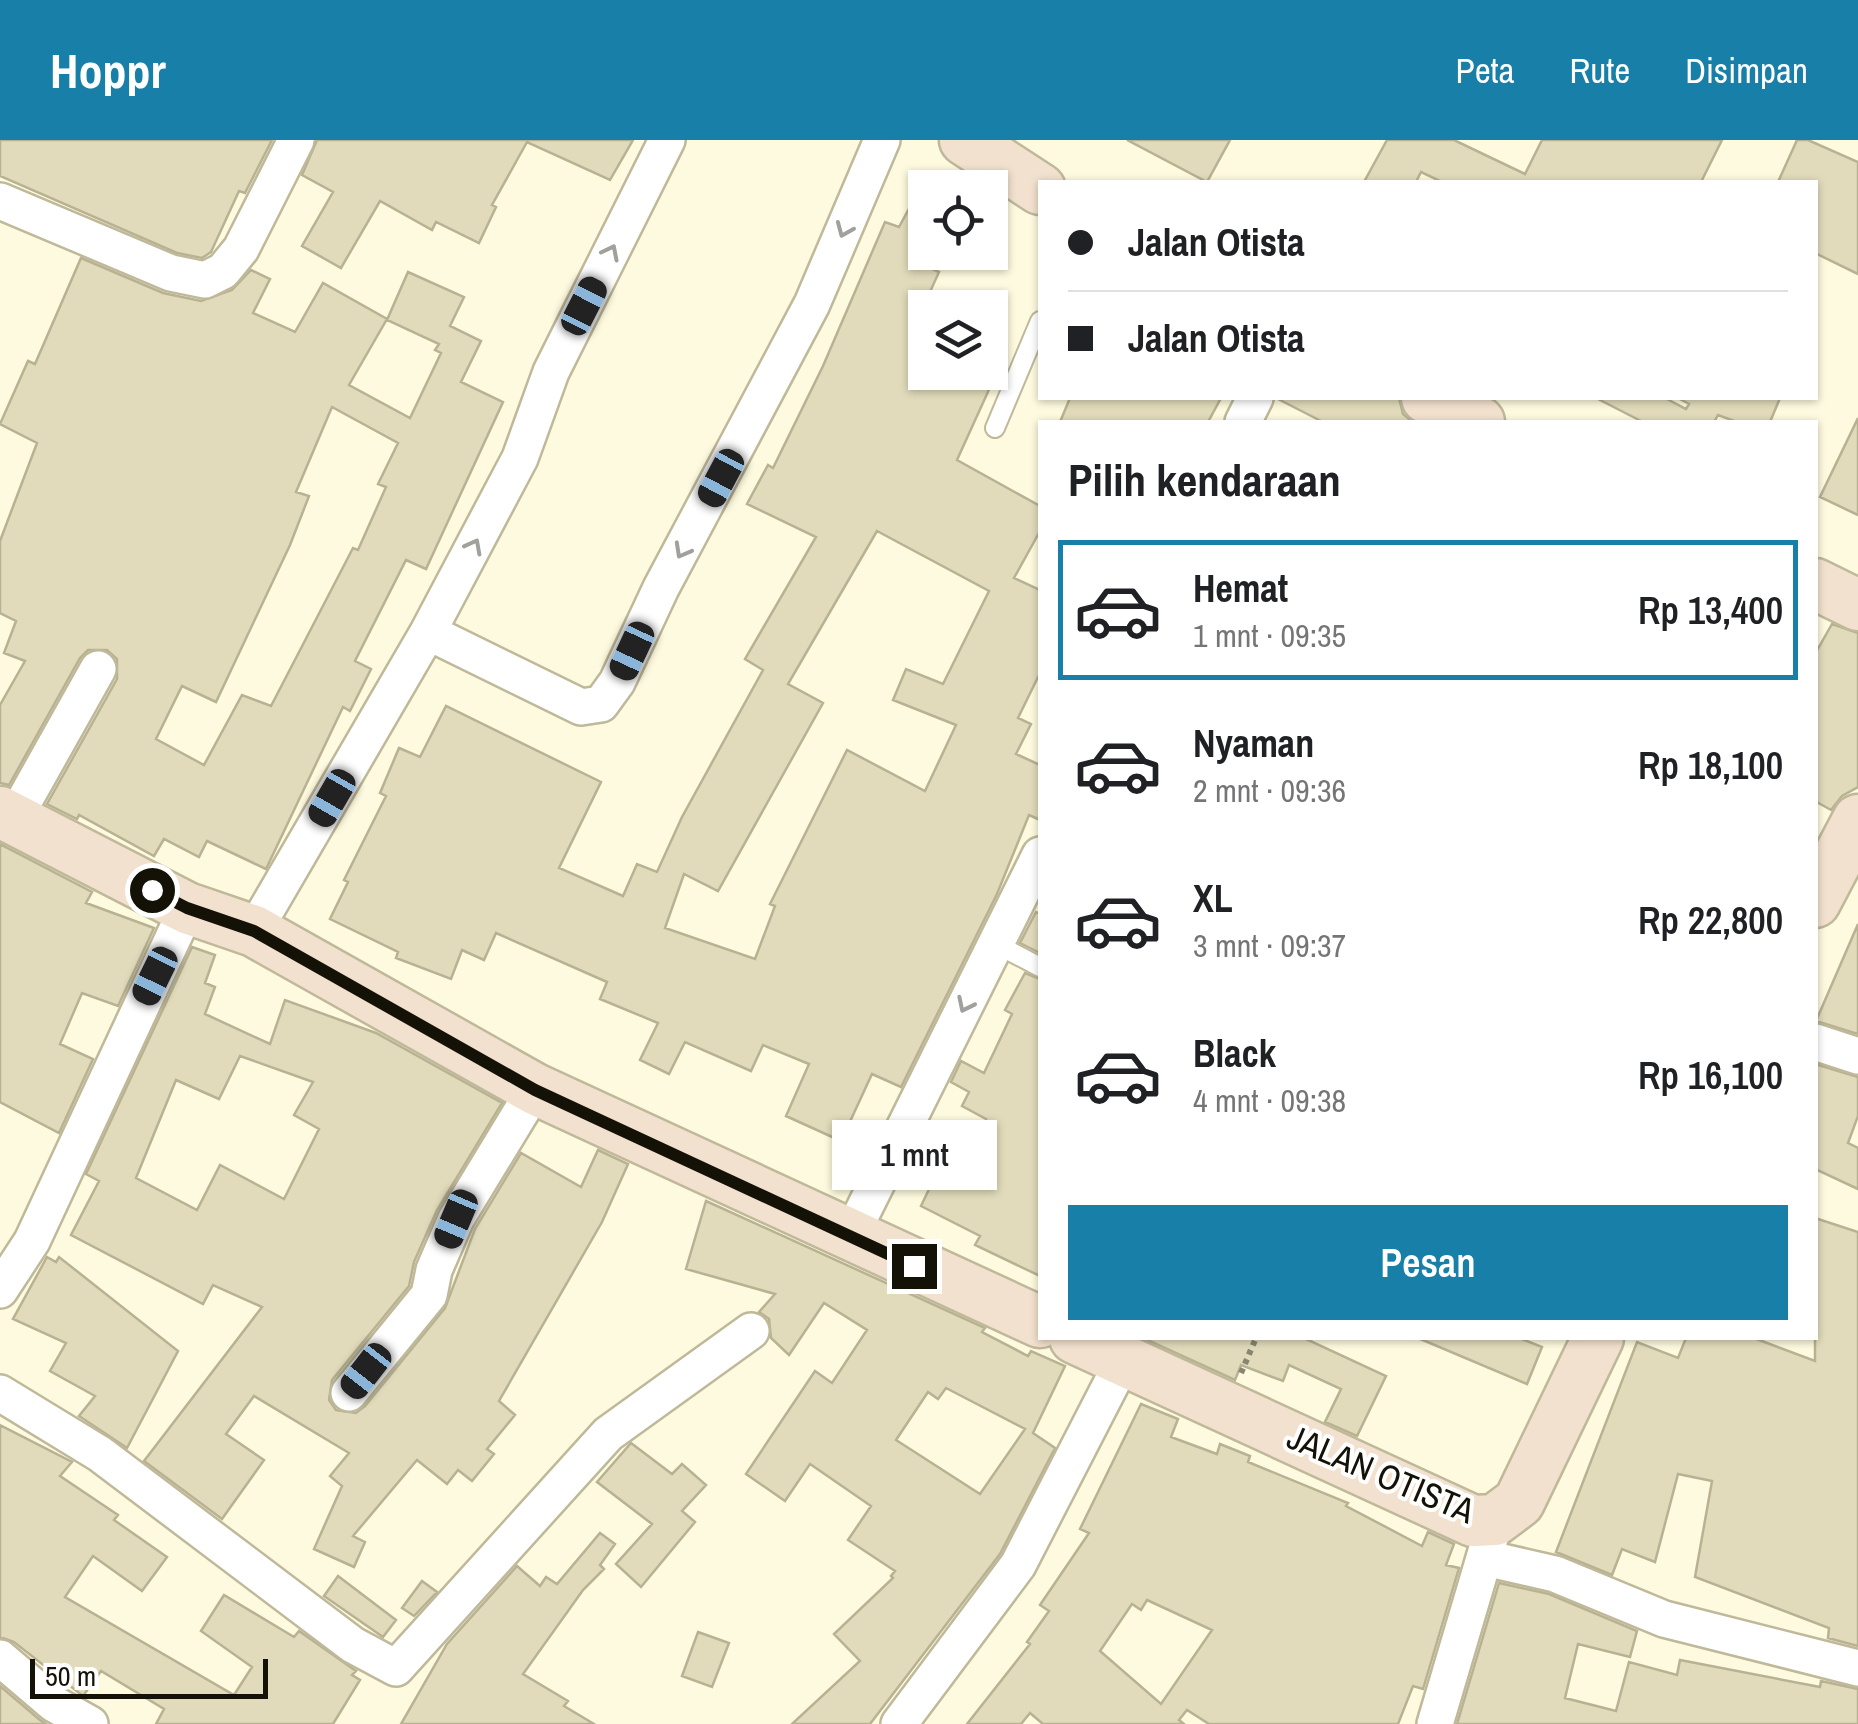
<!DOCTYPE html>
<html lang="id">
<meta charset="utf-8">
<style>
:root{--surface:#fff;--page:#f6f6f6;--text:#202124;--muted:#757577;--line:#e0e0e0;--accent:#187fa9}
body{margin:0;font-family:"Archivo Narrow",sans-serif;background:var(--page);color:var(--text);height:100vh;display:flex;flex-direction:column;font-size:38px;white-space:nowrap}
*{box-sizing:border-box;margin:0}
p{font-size:32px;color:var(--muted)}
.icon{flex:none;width:55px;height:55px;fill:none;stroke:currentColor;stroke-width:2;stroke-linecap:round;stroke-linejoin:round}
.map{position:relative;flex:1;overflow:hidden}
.panel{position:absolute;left:1038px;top:280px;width:780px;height:920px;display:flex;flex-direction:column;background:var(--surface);border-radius:0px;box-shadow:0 2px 8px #0004}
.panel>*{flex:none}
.hud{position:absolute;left:1038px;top:40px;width:780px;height:220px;border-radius:0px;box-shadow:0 2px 8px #0004;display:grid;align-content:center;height:220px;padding:0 30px;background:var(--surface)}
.buttons{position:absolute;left:908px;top:30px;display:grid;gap:20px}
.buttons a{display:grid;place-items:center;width:100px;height:100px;border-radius:0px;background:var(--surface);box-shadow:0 2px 8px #0004;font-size:50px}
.scale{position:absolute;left:30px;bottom:25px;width:238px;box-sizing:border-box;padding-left:10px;border:5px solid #141207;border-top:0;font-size:28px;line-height:35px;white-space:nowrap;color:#141207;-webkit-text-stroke:8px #fff;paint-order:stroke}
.end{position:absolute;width:45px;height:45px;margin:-22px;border:12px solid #141207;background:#fff;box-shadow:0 0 0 5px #fff}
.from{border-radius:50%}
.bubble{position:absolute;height:70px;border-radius:0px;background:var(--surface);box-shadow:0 2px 8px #0004;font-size:32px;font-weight:600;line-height:70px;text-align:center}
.car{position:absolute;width:30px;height:60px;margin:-30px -15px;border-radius:12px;box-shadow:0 0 8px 2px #0007;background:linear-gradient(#222 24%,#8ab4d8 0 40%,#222 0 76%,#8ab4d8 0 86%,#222 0)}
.hud b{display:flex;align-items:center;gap:35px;height:95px;font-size:38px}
.hud b+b{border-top:2px solid var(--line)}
.hud i{width:25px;height:25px;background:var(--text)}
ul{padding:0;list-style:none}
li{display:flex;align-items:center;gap:30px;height:140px;margin:0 20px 15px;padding:0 10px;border:5px solid transparent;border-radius:0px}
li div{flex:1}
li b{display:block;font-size:38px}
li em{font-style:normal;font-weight:600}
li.current{border-color:var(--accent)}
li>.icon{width:90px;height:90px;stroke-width:1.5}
h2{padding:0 30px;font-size:45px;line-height:120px}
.button{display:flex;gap:20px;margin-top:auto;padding:20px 30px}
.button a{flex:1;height:115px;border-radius:0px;background:var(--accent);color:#fff;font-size:40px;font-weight:600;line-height:115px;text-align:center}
header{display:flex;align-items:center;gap:60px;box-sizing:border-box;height:140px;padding:0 50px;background:var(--accent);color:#fff}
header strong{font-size:48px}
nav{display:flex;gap:55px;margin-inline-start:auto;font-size:35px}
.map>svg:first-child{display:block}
.building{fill:#e1dbbb;stroke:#b8b293;stroke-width:2.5;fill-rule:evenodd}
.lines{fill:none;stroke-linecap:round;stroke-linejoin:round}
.lane-casing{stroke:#bfb99a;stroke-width:22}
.street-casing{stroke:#bfb99a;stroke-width:40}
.secondary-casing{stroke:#bfb99a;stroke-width:55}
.path{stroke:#888572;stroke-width:6;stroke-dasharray:5 5;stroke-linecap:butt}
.lane{stroke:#fff;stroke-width:18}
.street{stroke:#fff;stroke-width:35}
.secondary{stroke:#f2e1ce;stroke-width:50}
.oneway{stroke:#a1a09c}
.route{stroke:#141207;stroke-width:12}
.labels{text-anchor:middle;stroke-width:8;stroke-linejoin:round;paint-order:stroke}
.street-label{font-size:35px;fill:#141207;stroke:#fff}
</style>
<header>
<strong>Hoppr</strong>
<nav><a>Peta</a><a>Rute</a><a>Disimpan</a></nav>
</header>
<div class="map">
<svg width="1858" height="1584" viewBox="0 0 1858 1584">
<rect width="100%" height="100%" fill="#fefadf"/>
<path class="building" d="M0,0H272L245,53L239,51L211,112L202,118L177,113L0,36Z
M317,0H633L610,40L527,2L492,65L496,67L479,103L436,82L432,90L380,61L341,128L302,106L333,52L302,35Z
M1127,0H1230L1207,42Z
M1387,0H1454L1525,34L1542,0H1722L1701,42H1442L1421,32L1416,42H1364Z
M1797,0H1808L1858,22V134L1815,113V42H1778Z
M925,39L923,125L939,132L925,163V232H997L957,320L1040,366V391L1014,438L1040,450V533L1018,578L1031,584L1016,614L1040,625V680L1029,675L997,754L901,947L872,934L841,1001L786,976L809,924L763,905L751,931L685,902L669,934L640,920L658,883L600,859L607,842L496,793L484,820L462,810L451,839L396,818L398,812L330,779L348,742L344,740L386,656L380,653L399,608L420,617L446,566L601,642L559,728L623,756L637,724L657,732L682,677L763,530L745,519L816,397L747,364L768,325L773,328L823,226L885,82L899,87ZM877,391L989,451L943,544L906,529L893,560L956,585L925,651L847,610L770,764L775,766L755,819L665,788L684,734L718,751L823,563L788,544Z
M81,118L163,153L201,161L232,150L251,130L270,139L253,173L295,192L323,143L387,179L349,245L410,278L441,213L435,210L439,204L387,180L408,132L464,157L450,186L481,201L461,242L503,262L426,429L406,420L355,521L371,529L350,571L343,567L266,729L207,701L199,717L164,699L154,716L79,675L77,679L47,664L117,539V519L107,510H88L80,518L9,645L0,643V565L25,521L4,513L16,481L0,473V401L37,303L0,284L28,221L35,224ZM332,267L398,303L378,344L386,347L358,410L353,408L271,566L242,555L204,625L156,599L182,546L216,562L290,405L309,356L296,352Z
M1070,258H1221L1208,282H1060Z
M1276,258H1399L1403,274L1413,282H1323Z
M1596,258H1665L1686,269L1689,264L1678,258H1780L1770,282H1737L1718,275L1714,282H1643Z
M1858,278V375L1820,357Z
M1832,484L1858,493V647L1842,656L1831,670L1815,661V514Z
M0,704L92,752L86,763L154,788L118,866L82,853L60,904L93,919L59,993L0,962Z
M1036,772L1040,774V813L1020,803Z
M1858,784V894L1816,881Z
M192,807L215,815L205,843L215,847L205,874L270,904L285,860L376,893L502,963L437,1070L414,1122L409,1146L332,1240L329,1260L336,1270L356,1273L365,1266L445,1168L475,1089L521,1013L581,1047L598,1010L628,1024L602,1082L499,1261L515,1275L487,1309L494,1314L472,1341L458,1330L447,1344L417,1320L353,1396L365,1402L354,1427L314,1409L342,1346L330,1336L349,1313L254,1256L226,1294L264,1320L222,1379L144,1321L262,1167L213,1145L203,1164L71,1095L99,1041L86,1034ZM240,916L313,942L294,975L319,989L284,1059L220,1025L197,1070L136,1038L176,940L219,959Z
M1025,833L1040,839V1136L975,1105L980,1096L921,1066L944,1018L964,1028L986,979L962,966L969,952L951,942L961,921L984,933L1012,874L1005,870Z
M1815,924L1858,937V976L1848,1003L1858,1008V1049L1815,1029Z
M706,1061L985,1188L982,1192L1028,1216L1031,1211L1065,1226L1033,1293L1055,1308L1000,1414L870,1584H792L860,1521L834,1494L893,1438L891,1436L895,1431L848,1400L871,1366L810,1324L785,1361L746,1334L815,1231L832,1243L867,1190L824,1163L789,1215L771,1198L769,1179L759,1172L775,1154L686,1129ZM946,1248L1025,1289L980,1354L896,1300L928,1252L938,1259Z
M1815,1078L1858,1092V1506L1828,1498L1829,1488L1695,1437L1712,1341L1678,1334L1655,1422L1622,1409L1612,1435L1556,1412L1637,1202L1678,1218L1686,1198H1754L1815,1221Z
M47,1117L56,1122L59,1117L178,1211L127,1308L79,1276L95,1256L50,1231L66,1203L13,1179Z
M1143,1198H1304L1386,1236L1357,1296L1325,1282L1341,1249L1289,1225L1283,1241L1241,1225L1235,1240Z
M1418,1198H1519L1542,1207L1527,1244Z
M1141,1264L1178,1279L1171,1297L1217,1314L1220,1304L1250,1316L1248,1322L1348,1363L1346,1366L1422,1406L1428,1392L1454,1404L1446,1425L1459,1428L1423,1549L1413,1546L1398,1584H1209L1187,1570L1179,1580L1184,1584H1043L1030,1573L1021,1584H967L1030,1504L1027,1502L1049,1471L1040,1465L1089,1393L1080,1389ZM1147,1460L1212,1490L1161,1564L1100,1511L1132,1464L1141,1470Z
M0,1285L72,1322L60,1336L118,1375L114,1380L167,1417L142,1451L93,1416L65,1457L234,1555L252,1527L201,1491L224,1455L294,1497L299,1491L356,1531L352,1535L360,1540L333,1584H156L164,1569L101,1531L83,1556L14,1502L0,1497Z
M631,1303L672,1334L682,1324L706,1345L682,1371L695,1382L641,1447L616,1424L652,1384L597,1342Z
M600,1393L615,1404L600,1425L604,1429L583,1450L523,1534L568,1561L564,1566L594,1584H401L447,1504L517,1426L540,1446L546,1437L557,1444Z
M338,1436L396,1480L383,1497L324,1456Z
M422,1441L437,1452L414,1476L402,1468Z
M1499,1443L1549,1454L1637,1491L1630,1517L1578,1504L1565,1558L1616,1571L1629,1522L1677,1535L1680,1520L1820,1547L1821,1541L1858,1549V1584H1457Z
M698,1492L729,1503L712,1547L682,1536Z
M0,1546L40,1580L46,1584H0Z"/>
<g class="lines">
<defs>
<path id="lane" d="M995,288L1040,181
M996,804L1040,827"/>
<path id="street" d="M0,61L171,133L205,140L223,131L241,109L296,0
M1243,282L1255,258
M428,492L581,567L601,564L617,542L661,448L812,164L882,0
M14,679L98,529
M254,791L428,492L520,318L551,232L667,0
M1815,902L1858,916
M850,1097L1040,715
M0,1150L32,1101L187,768
M0,1253L100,1314L353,1505L396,1528L608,1294L751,1191
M349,1253L429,1155L434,1130L456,1079L535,949
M1485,1418L1555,1434L1664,1479L1858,1528
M0,1518L54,1564L90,1584
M899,1584L1018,1425L1124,1219
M1435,1584L1490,1398"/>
<path id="secondary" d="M965,0L1040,49
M1427,258L1479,282
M1815,444L1858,465
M0,672L187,768L254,791L535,949L1040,1182
M1815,762L1858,680
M1075,1198L1473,1381L1495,1380L1519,1362L1598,1198"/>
</defs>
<use href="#lane" class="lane-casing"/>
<use href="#street" class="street-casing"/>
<use href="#secondary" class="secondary-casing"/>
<path class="path" d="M1241,1233L1256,1198"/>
<use href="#lane" class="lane"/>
<use href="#street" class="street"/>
<use href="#secondary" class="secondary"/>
</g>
<defs><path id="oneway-chevron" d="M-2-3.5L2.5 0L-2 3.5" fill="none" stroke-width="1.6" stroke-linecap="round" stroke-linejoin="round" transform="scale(2.5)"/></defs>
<g class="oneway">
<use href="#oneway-chevron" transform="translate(844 90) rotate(113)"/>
<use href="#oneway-chevron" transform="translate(611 112) rotate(-63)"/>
<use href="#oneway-chevron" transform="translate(474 406) rotate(-62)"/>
<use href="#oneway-chevron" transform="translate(682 411) rotate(119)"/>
<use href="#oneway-chevron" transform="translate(965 865) rotate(116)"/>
</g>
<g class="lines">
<path class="route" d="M152,750L187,768L254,791L535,950L914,1126"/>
</g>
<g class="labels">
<g class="street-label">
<text transform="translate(1381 1334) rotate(23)" y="12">JALAN OTISTA</text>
</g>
</g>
</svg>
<div class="buttons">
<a><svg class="icon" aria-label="locate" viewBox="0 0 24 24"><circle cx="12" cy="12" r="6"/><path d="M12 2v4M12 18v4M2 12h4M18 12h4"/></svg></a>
<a><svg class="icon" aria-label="layers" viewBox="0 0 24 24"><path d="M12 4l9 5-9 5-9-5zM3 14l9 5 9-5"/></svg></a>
</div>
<div class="scale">50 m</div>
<i class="end from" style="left:152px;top:750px"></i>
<i class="end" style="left:914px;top:1126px"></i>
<div class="bubble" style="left:832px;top:980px;width:165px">1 mnt</div>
<i class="car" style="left:584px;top:166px;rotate:27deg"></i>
<i class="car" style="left:721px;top:338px;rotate:208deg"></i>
<i class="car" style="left:632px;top:511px;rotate:205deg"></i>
<i class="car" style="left:332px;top:658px;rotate:210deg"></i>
<i class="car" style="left:155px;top:836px;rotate:206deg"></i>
<i class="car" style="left:456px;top:1079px;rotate:203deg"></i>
<i class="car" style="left:366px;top:1231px;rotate:218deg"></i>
<div class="hud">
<b><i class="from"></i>Jalan Otista</b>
<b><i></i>Jalan Otista</b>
</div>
<section class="panel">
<h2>Pilih kendaraan</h2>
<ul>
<li class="current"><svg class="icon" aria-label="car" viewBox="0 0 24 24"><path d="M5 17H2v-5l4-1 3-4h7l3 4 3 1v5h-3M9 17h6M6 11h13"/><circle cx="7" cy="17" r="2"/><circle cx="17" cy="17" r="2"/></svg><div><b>Hemat</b><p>1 mnt · 09:35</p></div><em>Rp 13,400</em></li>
<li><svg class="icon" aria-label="car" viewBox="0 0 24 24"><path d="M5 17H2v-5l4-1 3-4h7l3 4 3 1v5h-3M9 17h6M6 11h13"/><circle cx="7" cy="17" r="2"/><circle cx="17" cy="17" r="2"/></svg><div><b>Nyaman</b><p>2 mnt · 09:36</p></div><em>Rp 18,100</em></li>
<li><svg class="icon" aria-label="car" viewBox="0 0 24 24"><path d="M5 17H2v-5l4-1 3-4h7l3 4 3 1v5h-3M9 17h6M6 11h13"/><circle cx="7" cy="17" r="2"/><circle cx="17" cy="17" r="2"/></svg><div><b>XL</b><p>3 mnt · 09:37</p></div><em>Rp 22,800</em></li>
<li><svg class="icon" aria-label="car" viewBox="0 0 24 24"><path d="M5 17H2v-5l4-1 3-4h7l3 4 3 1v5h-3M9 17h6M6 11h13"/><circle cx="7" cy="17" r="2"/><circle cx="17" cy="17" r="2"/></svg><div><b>Black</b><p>4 mnt · 09:38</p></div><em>Rp 16,100</em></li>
</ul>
<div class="button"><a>Pesan</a></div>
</section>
</div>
